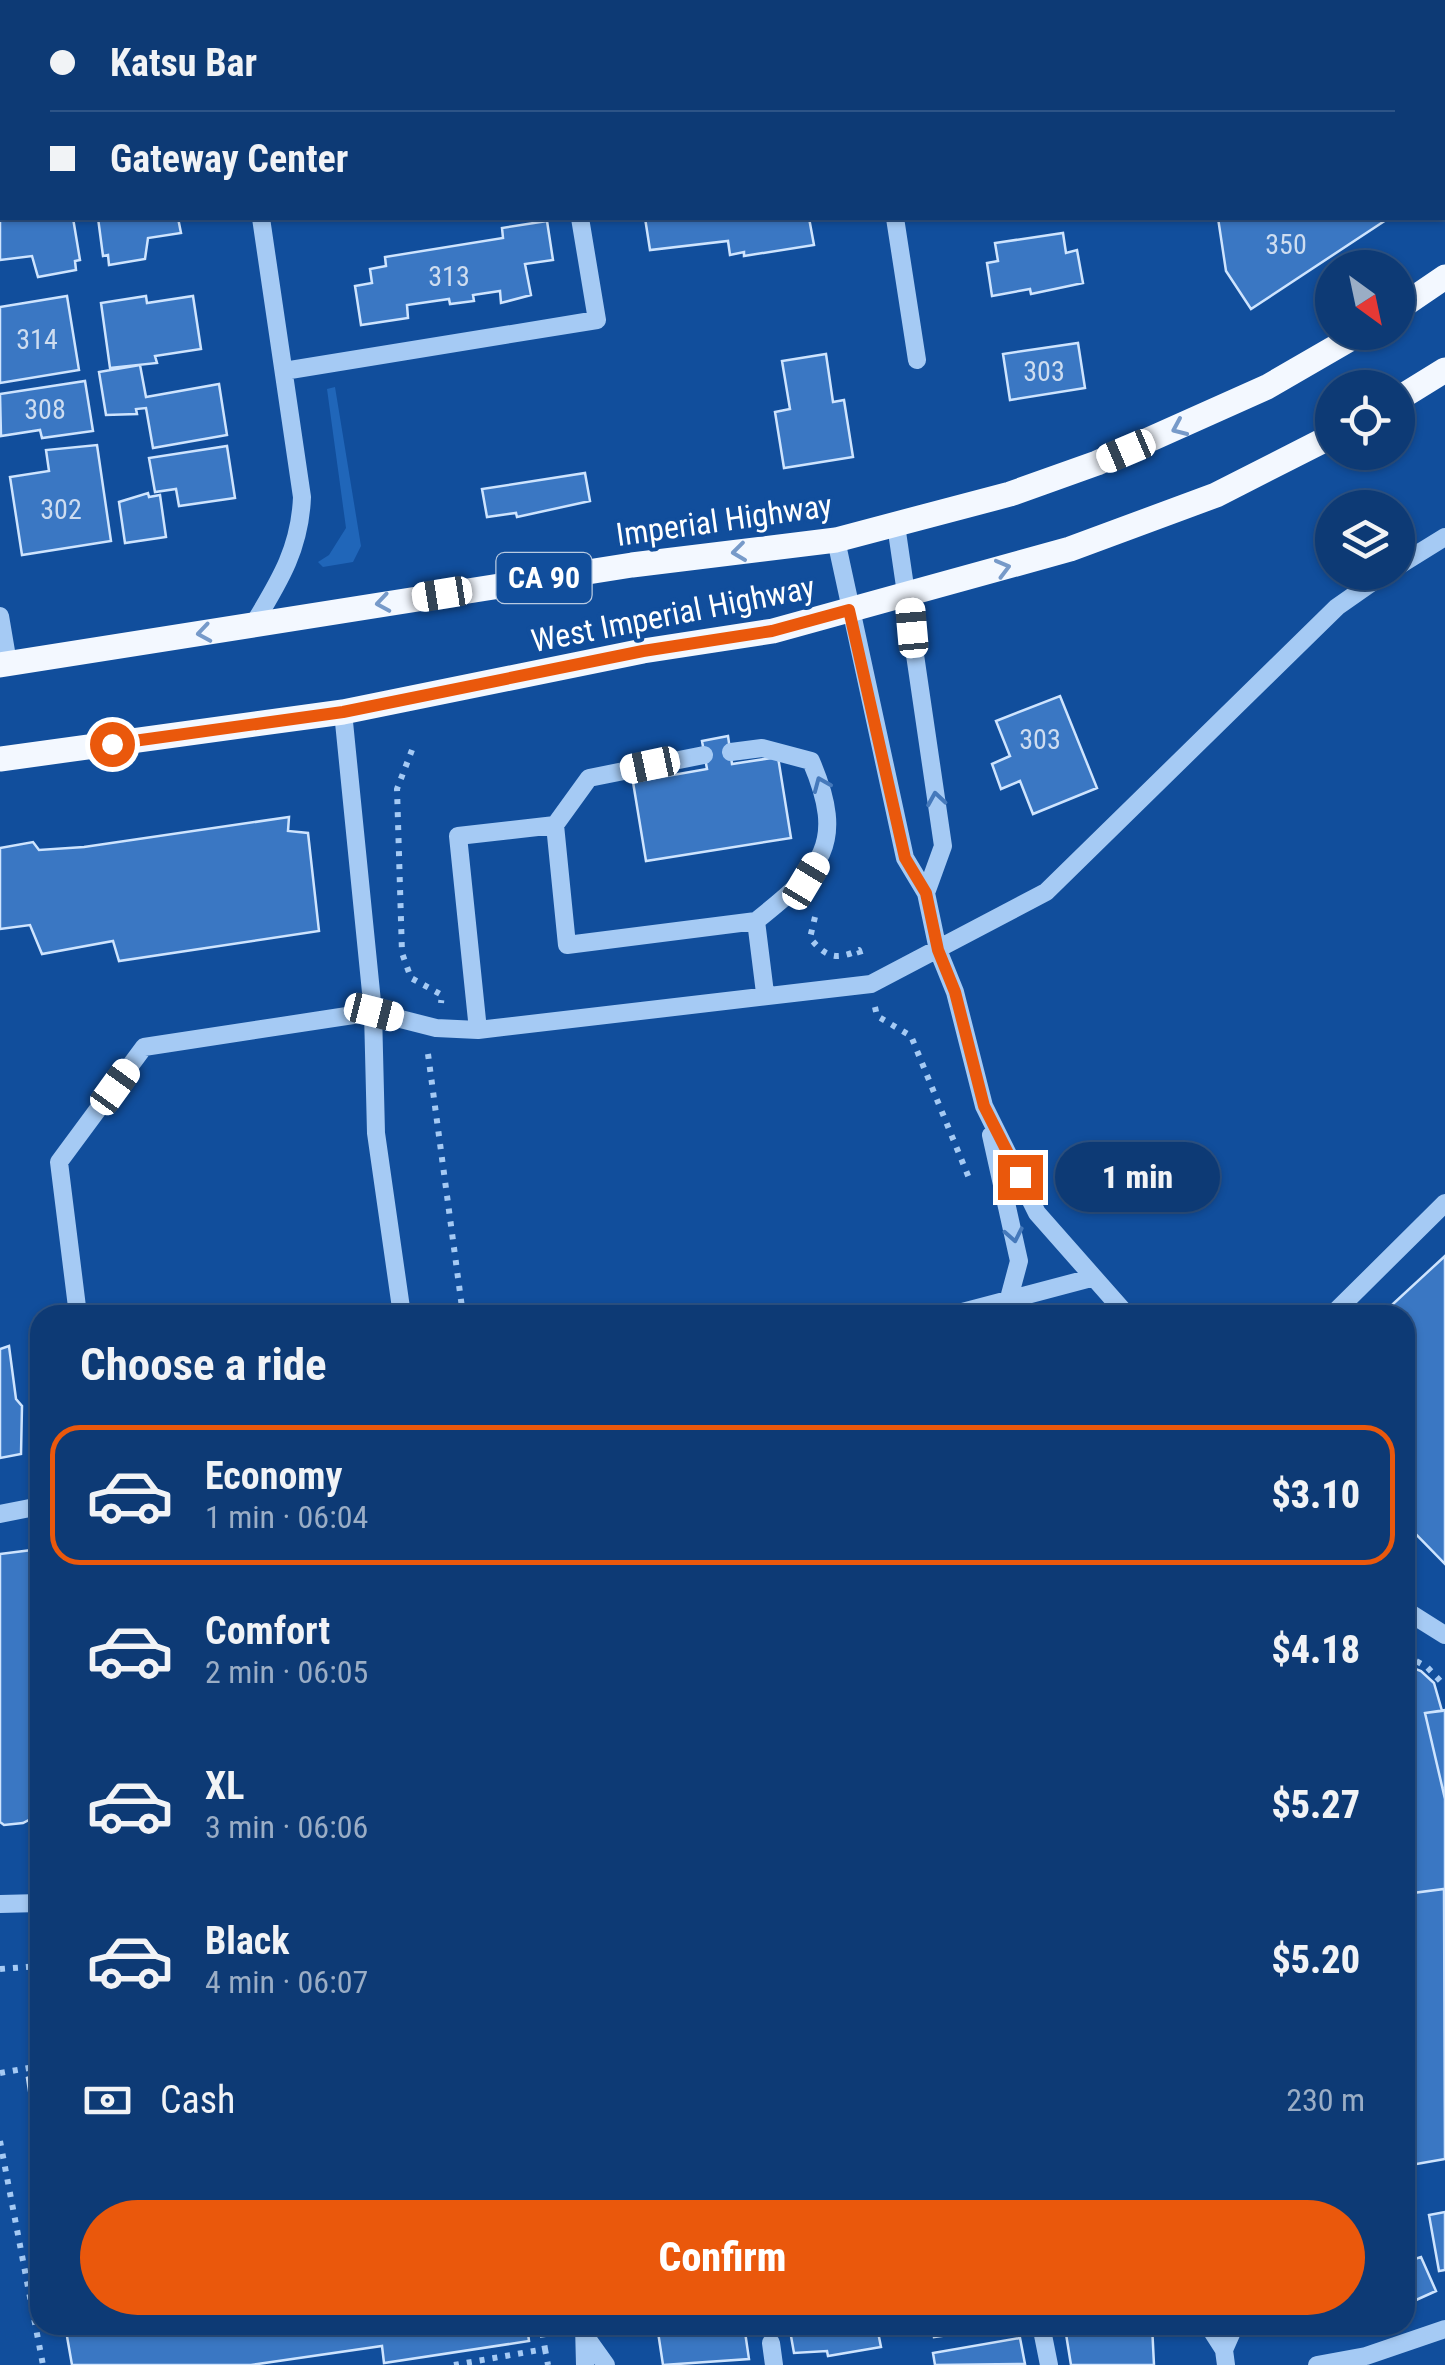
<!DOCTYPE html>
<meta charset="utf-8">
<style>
:root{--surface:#0d3a75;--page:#16417a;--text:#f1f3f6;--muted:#9aadc5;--line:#2d5487;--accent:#ea580c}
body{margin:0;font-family:"Roboto Condensed",sans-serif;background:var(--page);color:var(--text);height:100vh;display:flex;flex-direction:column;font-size:38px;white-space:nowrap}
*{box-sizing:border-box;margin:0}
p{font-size:32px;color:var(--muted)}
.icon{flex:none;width:55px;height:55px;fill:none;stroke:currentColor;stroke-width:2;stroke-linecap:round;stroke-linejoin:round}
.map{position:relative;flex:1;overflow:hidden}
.drawer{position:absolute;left:30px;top:1305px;width:1385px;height:1030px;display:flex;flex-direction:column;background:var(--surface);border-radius:30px;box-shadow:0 2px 8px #0004,0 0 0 2px var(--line)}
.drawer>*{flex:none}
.guide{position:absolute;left:0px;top:0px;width:1445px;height:220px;box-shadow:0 2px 8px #0004,0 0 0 2px var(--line);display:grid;align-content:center;height:220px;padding:0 50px;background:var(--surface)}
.needle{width:65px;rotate:147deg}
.controls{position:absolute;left:1315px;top:250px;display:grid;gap:20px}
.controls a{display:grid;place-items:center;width:100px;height:100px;border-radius:50%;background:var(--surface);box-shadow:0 2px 8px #0004,0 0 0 2px var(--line);font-size:50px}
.end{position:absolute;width:45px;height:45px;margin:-22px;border:12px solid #ea580c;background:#fff;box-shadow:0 0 0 5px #fff}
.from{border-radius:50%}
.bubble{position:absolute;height:70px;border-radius:35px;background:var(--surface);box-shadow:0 2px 8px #0004,0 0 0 2px var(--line);font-size:32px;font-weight:800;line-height:70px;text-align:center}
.car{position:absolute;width:30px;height:60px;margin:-30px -15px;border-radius:12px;box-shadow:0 0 8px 2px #0007;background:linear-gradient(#fff 24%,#345 0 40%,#fff 0 76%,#345 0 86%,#fff 0)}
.guide b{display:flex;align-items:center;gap:35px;height:95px;font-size:38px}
.guide b+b{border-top:2px solid var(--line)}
.guide i{width:25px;height:25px;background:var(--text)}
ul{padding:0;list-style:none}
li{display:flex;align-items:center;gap:30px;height:140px;margin:0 20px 15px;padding:0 30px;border:5px solid transparent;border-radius:30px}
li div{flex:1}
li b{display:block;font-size:38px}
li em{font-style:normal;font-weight:800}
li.selected{border-color:var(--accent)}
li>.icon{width:90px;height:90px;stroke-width:1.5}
h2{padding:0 50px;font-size:45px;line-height:120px}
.pay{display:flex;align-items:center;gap:25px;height:110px;padding:0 50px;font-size:38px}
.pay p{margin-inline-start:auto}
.primary-button{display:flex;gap:20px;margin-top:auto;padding:20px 50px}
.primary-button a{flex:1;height:115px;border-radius:60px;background:var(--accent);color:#fff;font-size:40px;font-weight:800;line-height:115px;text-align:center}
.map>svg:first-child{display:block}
.green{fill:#2066b9}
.building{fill:#3a77c3;stroke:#cee4fe;stroke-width:2.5}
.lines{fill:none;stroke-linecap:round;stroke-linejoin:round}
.path{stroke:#a5caf4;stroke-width:6;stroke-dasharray:5 8;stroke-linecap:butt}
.minor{stroke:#a5caf4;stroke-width:18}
.major{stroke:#f3f8ff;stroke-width:25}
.oneway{stroke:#779ac9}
.oneway2{stroke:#4579bb}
.route{stroke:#ea580c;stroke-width:12}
.labels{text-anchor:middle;stroke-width:8;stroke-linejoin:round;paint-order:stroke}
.number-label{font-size:28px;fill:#ceddf0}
.shield{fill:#114e9c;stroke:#b8cae1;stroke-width:2.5}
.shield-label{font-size:30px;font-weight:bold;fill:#fff}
.street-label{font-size:32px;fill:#fff;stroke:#114e9c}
</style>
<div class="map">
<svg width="1445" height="2365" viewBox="0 0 1445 2365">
<rect width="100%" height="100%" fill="#114e9c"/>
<path class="green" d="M335,387L361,546L353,562L323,567L318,562L329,555L346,528L327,389Z"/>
<path class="building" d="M1318,0H1421L1422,2H1319Z
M73,218L80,260L75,261L76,270L38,277L32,256L0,260V219Z
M98,218H178L181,233L148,238L145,259L109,265L108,255L103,256Z
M645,218H809L814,245L744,256V252L730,255L728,241L650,250Z
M1218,218H1389L1251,309L1226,271Z
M547,221L553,260L525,264L531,295L501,303L500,291L473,295L474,301L450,304L449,299L407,305L408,318L361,325L355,286L372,283L370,269L386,266L385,257L503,238L502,228Z
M1063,233L1066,253L1077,250L1083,283L1031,294L1030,289L992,296L987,263L998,261L995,243Z
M67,296L79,370L0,383V307Z
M146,296L147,303L193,296L201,349L155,356L157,363L110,368L101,303Z
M1078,343L1085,388L1010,400L1003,354Z
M826,354L833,402L844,400L853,457L784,468L775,412L790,409L782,361Z
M140,365L146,397L219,384L227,435L153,448L146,408L136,409L137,414L106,415L99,372Z
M85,381L93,431L42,438L40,430L1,436L0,394Z
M97,445L111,541L22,555L10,477L49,471L46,450Z
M227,446L235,498L179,506L176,489L155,492L149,458Z
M585,473L590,501L517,517L516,513L487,517L482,489Z
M148,493L149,497L160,495L166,537L125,543L119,502Z
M1060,696L1097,788L1033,814L1020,781L1001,789L992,764L1010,756L996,721Z
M728,736L732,764L778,757L791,838L646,861L633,782L707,769L702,741Z
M289,817L288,831L308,833L319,931L119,961L113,941L42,954L30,925L0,929V848L33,842L39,850L84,847Z
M1445,1256V1564L1405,1523V1315H1381Z
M9,1346L16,1399L22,1406L21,1454L0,1458V1349Z
M40,1549V1814L23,1823L4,1825L0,1822V1554Z
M1405,1665L1421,1671L1434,1683L1442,1711L1425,1713L1445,1799V1894L1444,1889L1405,1894Z
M1445,1710V1799L1425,1713Z
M1444,1889L1445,2159L1405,2166V1894Z
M40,2074V2162L27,2078Z
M1445,2212V2270L1439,2271L1429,2215Z
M1421,2257L1436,2291L1405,2305V2262Z
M65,2325H527L529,2341L384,2363L382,2346L251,2365H72Z
M699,2325H744L749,2359L663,2365L658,2332Z
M789,2325H883L877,2327L881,2347L828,2356L827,2351L794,2353Z
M932,2325H982L983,2330L934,2337Z
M1116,2325H1152L1154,2365H1071L1066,2334Z
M1020,2338L1025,2364L935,2365L933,2353Z"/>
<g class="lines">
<path class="path" d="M980,218L981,221
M412,750L397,789L402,953L411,978L442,995L441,1003
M815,917L810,938C826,957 835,961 859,950L863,962
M875,1007L877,1016L911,1036L971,1183
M428,1054L463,1315
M1405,1655L1427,1667L1445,1686
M0,1969L40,1966
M0,2073L40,2066
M0,2141L43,2365
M545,2349L548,2365
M454,2365L545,2349L541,2325"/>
<path class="minor" d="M229,0V2
M543,0V2
M862,0V2
M173,2L190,0
M0,27H2
M895,218L917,360
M284,371L597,320L580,218
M896,525L943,846L926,893
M836,540L905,858L926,893L938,950L955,992L984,1106L1037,1213L1127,1315
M1398,566L1445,537
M0,616L8,663
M253,625C279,582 300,549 302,497L261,218
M343,712L373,1012L376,1133L402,1315
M731,752L762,748L811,761C847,845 821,869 756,921
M555,825L589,778L704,755
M478,1030L458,836L555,825L567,945L756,921L765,993
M991,1135L1019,1261L1008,1302
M78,1315L59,1162L144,1047L373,1012L436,1028L478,1030L871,984L1046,892L1337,607L1387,572
M951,1315L1091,1278
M1332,1315L1445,1203
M0,1514L40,1506
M1405,1610L1445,1635
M0,1904L40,1903
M584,2325L585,2365
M1041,2325L1049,2365
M1208,2325L1224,2350L1226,2365
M586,2337L606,2365
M771,2343L774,2365
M1224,2350L1235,2325
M1317,2365L1366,2356L1445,2329"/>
<path class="major" d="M1398,309L1445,277
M1398,399L1445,370
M0,665L632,565L836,540L1010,494L1097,463L1267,387L1362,332
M0,759L343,712L643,651L773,631L1070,549L1216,495L1332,436"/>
</g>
<defs><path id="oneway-chevron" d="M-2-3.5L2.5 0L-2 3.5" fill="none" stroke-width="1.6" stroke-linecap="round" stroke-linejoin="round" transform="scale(2.5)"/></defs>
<g class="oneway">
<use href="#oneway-chevron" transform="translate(1179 428) rotate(156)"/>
<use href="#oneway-chevron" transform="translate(739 552) rotate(173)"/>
<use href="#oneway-chevron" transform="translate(1003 568) rotate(-15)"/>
<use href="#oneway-chevron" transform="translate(383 603) rotate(171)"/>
<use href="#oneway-chevron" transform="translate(204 633) rotate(171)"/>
</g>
<g class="oneway2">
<use href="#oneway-chevron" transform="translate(821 784) rotate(-113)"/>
<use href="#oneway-chevron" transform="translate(936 799) rotate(-99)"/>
<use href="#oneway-chevron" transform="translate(1014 1235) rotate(79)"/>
</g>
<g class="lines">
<path class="route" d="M112,744L343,712L643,651L772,631L849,610L905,858L926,893L938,950L955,992L984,1106L1020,1177"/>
</g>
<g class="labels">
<g class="number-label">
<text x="1286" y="254">350</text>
<text x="449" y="286">313</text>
<text x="37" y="349">314</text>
<text x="1044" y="381">303</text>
<text x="45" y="419">308</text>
<text x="61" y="519">302</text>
<text x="1040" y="749">303</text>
</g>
<rect class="shield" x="496.5" y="553" width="95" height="50" rx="8"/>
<g class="shield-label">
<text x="544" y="588">CA 90</text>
</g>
<g class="street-label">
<text transform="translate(724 520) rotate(-8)" y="11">Imperial Highway</text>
<text transform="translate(673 614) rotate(-11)" y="11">West Imperial Highway</text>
</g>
</g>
</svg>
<div class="controls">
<a><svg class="needle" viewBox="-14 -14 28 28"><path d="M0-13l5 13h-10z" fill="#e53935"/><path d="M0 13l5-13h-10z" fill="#9aadc5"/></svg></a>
<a><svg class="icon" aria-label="locate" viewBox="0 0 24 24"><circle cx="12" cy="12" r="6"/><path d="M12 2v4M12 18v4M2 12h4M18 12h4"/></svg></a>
<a><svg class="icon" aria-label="layers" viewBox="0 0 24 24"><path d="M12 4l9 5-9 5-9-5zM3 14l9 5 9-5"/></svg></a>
</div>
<i class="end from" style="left:112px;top:744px"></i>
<i class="end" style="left:1020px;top:1177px"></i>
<div class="bubble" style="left:1055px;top:1142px;width:165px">1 min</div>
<i class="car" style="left:1126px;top:451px;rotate:247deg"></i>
<i class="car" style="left:442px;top:594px;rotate:261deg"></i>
<i class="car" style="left:912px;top:628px;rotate:355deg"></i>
<i class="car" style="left:650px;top:765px;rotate:258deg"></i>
<i class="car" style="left:806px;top:881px;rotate:31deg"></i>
<i class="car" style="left:374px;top:1012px;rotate:104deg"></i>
<i class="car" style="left:115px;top:1087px;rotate:36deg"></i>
<div class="guide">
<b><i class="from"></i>Katsu Bar</b>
<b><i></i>Gateway Center</b>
</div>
<section class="drawer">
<h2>Choose a ride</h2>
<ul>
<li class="selected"><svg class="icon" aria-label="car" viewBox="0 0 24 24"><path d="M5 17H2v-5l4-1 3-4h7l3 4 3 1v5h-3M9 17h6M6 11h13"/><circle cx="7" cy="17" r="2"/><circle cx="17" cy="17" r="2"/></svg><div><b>Economy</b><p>1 min · 06:04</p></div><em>$3.10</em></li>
<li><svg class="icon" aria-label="car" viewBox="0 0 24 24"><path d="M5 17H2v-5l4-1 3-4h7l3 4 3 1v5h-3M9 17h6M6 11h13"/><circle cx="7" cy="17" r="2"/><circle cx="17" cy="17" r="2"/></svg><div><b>Comfort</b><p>2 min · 06:05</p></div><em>$4.18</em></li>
<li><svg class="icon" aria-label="car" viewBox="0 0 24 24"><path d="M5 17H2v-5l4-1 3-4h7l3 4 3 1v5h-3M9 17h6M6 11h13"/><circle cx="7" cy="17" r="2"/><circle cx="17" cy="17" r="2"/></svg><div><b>XL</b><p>3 min · 06:06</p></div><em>$5.27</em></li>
<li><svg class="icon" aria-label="car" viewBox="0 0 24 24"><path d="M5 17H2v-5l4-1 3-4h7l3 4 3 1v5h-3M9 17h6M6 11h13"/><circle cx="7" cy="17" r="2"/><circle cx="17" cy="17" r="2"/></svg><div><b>Black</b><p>4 min · 06:07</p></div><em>$5.20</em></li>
</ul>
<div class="pay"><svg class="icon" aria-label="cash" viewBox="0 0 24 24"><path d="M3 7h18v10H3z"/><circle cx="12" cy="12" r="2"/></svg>Cash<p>230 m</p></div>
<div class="primary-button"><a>Confirm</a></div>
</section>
</div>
